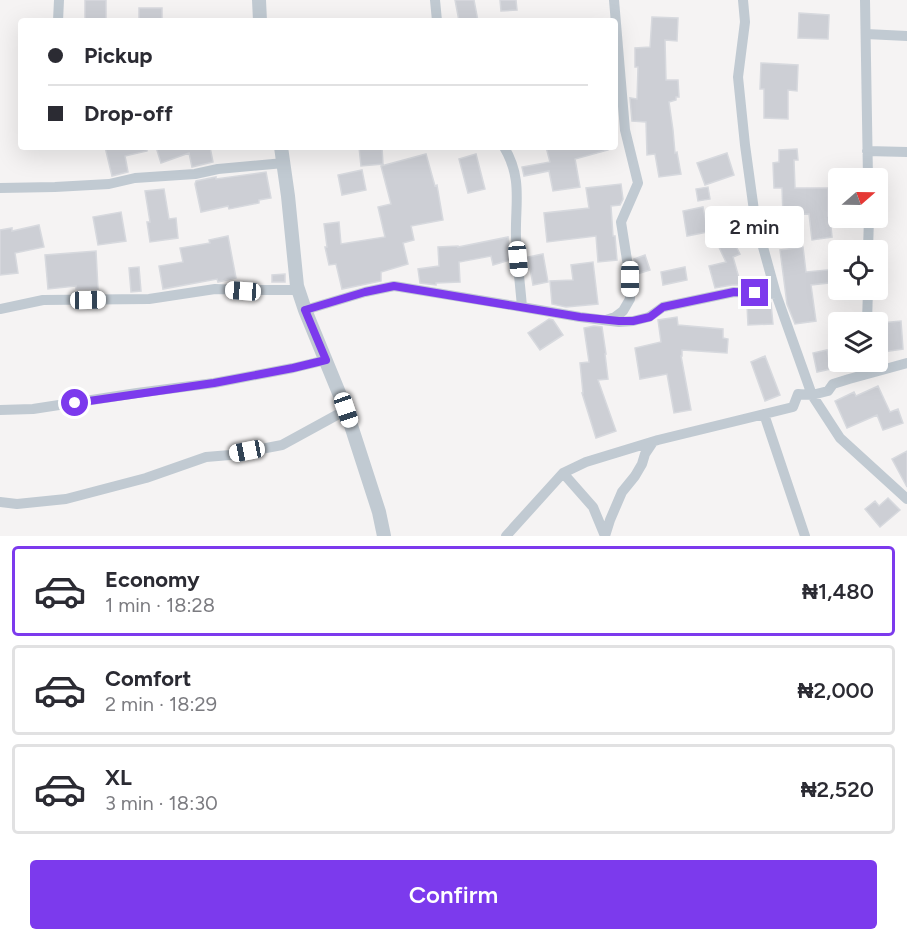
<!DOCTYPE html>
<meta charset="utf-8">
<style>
:root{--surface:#fff;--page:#f7f7f7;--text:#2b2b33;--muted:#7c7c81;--line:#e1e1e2;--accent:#7c3aed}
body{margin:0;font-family:Figtree,sans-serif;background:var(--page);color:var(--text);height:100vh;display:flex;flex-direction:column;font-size:22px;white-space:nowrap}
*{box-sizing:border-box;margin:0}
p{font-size:20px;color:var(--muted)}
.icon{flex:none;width:33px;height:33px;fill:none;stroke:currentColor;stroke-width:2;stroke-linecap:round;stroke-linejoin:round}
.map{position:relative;height:536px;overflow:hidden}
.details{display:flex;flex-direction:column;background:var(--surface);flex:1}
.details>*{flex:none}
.hud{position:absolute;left:18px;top:18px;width:600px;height:132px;border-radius:6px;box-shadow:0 6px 24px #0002;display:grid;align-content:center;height:132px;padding:0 30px;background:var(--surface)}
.needle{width:39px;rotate:70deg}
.tools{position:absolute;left:828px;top:168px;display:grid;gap:12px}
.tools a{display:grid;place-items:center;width:60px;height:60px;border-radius:6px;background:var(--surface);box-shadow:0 6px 24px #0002;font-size:30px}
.end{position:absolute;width:27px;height:27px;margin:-14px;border:8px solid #7c3aed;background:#fff;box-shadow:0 0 0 3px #fff}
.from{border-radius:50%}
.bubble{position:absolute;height:42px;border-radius:6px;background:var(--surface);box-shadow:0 6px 24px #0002;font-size:20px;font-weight:600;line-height:42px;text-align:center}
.car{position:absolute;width:18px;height:36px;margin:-18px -9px;border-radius:8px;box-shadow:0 0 4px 2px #0007;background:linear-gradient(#fff 24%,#345 0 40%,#fff 0 76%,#345 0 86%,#fff 0)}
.hud b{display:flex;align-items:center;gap:21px;height:57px;font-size:22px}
.hud b+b{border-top:2px solid var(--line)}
.hud i{width:15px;height:15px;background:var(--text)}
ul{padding:10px 0 0;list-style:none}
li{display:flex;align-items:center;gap:18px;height:90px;margin:0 12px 9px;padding:0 18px;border:3px solid var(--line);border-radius:6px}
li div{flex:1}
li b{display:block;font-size:22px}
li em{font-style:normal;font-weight:600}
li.current{border-color:var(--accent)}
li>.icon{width:54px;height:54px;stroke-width:1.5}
.primary-button{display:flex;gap:12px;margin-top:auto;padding:12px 30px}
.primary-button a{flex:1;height:69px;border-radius:6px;background:var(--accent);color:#fff;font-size:24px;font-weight:600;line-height:69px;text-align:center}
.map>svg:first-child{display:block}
.building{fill:#cdcfd5;stroke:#d7d9de;stroke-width:1.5}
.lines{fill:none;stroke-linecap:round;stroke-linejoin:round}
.minor{stroke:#c1cad2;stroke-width:10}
.tertiary{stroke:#c1cad2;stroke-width:14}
.route{stroke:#7c3aed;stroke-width:8}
</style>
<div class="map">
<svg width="907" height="536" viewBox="0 0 907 536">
<rect width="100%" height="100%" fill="#f5f3f3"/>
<path class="building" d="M85,0H106V21H85Z
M455,0H474L478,21H459Z
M500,0H516L517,10L501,11Z
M139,8H162V21H139Z
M799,13L829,15L828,39L798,38Z
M652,17L678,18L677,41L665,40L666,80H678L679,97H676V100L669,102L673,130L675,153L677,152L681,174L659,177L655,154L647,155L646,122L632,121L630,98L637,99L638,67H635V48L650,47Z
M761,63L798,65L797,91L788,90V119L764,118V89H760Z
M105,147H147V151L125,156L128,172L112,176Z
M156,147H210L213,162L192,167L189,153L161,163Z
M359,147H382L383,164L361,166Z
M546,147H608V150L575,159L580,187L553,191L549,171L524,176L522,167L550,162Z
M797,149L798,160H794L795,188H828V216H830L832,237L812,240L809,214L783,215L782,188H774L773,163L779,162V150Z
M727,153L734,175L705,185L697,163Z
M426,154L435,186L437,185L443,220L411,226L414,240L403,243L408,264L381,272V281L342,289L336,264L329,265L325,247H327L324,224L339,222L341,244L385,237L378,207L391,204L381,166Z
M476,154L485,189L468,193L459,159Z
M362,170L366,190L342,195L338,175Z
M266,172L271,198L259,200V203L229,209L228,206L201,212L195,184L196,181L216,177V179Z
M621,184L623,199L620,205L611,206L613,236H615L617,260L598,262L596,236L547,242L544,213L589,208L586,188Z
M708,187L710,199L698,201L696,189Z
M164,189L169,219L176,218L178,238L150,242L147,222H150L145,191Z
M703,207L708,232L687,236L683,211Z
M121,212L126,241L98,245L93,217Z
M39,225L44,247L15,253L18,273L0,275V230L12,228V231Z
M730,234L740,254L733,257L741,285H732L715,288L709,266L726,262L716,241Z
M228,236L236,278L218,282L217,279L163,289L159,266L183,262L180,248L210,243L209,240Z
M508,237L510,260L493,265L491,256L459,262L460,282L436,283V285L420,283L418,269L439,266L438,247L458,246V247Z
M803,247L806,272L838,269V282L811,285L816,321L795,324L787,304L780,250Z
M96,251L98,289H76V286L48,289L45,255Z
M543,254L548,282L533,285L528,257Z
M645,255L650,270L637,274L634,259Z
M593,262L598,304L566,307L552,304L550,281L573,280L571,265Z
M139,267L141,291L131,292L129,268Z
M685,267L687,280L663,285L661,272Z
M285,274V282H272V275Z
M771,303L773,324L748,325L747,305Z
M677,317L678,325L723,329V338L728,339L727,353L682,350V356H681L691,410L674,413L667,374L640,379L635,348L661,342L658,320Z
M549,319L553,320L563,335L540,350L528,333Z
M901,321L903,349L883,352L881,323Z
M594,326L602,327L606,354H605L608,379L598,380L616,431L596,438L582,393H583L580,363L589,362L584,328Z
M827,350L831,369L817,372L813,353Z
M765,356L780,395L765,401L751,362Z
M878,386L890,412L898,409L903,423L883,430L877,415L847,428L835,401L854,392L856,396Z
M907,451V487L892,459Z
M888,498L900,510L880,527L865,509L875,501L879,506Z"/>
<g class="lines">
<path class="minor" d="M435,0L437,21
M743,0L745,22L738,77L745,145L755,218L776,294
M865,0L868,178
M58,21L59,0
M866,34L907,36
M504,147C523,179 515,203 516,237C517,260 520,283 522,307L580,317L619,322L633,321L649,317L663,307L734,292L776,294L812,395L840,438L907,499
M867,151L907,152
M0,188L55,187L109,184L135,178L195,174L218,169L284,163
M868,250L869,218
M0,309L43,300L149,299L215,289L243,290H299
M305,310L365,292L394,286L522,307
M606,320L615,317L623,311L630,299V279L621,222L638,183L625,130L614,0
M867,322L868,290
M0,410L33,409L137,393L214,383L293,368L326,360
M764,414L805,536
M563,473L593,507L605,536
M0,502L17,504L66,499L146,478L206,457L230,455L282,445L346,410
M506,536L563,473L586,462L658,440L793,407L798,394L812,395L828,391L833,384L849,379L907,363
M605,536L610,520L622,492L635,476L642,464L645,454L653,442"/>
<path class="tertiary" d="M259,0L260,21
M281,147L288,196L297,286L305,310L346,410L379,512L384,536"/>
</g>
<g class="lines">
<path class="route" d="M75,403L214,383L293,368L326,360L305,310L365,292L394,286L580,317L619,321H633L650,317L663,307L734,292L755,293"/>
</g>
</svg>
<div class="tools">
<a><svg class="needle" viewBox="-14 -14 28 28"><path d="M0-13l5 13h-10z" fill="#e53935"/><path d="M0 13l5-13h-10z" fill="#7c7c81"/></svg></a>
<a><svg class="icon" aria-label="locate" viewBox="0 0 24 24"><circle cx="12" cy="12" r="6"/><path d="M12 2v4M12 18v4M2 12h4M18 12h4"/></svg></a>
<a><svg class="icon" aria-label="layers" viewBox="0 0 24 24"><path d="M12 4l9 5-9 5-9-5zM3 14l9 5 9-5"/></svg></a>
</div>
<i class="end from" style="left:75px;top:403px"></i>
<i class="end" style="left:755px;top:293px"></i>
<div class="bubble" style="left:705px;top:206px;width:99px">2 min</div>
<i class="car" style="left:518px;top:259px;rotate:175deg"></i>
<i class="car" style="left:630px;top:279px;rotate:180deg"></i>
<i class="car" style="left:243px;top:291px;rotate:274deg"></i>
<i class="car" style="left:88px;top:300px;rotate:89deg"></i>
<i class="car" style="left:346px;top:410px;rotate:161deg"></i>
<i class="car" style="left:247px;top:451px;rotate:259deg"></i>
<div class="hud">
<b><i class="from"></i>Pickup</b>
<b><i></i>Drop-off</b>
</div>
</div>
<section class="details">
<ul>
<li class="current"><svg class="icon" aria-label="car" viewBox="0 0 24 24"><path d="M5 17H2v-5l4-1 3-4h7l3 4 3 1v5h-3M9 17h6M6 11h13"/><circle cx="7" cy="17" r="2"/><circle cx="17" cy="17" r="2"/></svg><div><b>Economy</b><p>1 min · 18:28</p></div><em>₦1,480</em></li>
<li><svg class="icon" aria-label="car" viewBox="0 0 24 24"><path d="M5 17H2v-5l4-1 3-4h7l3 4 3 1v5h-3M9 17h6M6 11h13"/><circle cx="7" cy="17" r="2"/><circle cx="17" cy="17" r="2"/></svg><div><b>Comfort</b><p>2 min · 18:29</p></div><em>₦2,000</em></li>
<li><svg class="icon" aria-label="car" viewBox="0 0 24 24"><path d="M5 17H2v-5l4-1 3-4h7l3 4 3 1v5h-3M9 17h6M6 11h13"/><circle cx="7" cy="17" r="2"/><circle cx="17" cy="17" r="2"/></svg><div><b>XL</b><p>3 min · 18:30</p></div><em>₦2,520</em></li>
</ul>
<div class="primary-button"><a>Confirm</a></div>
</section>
